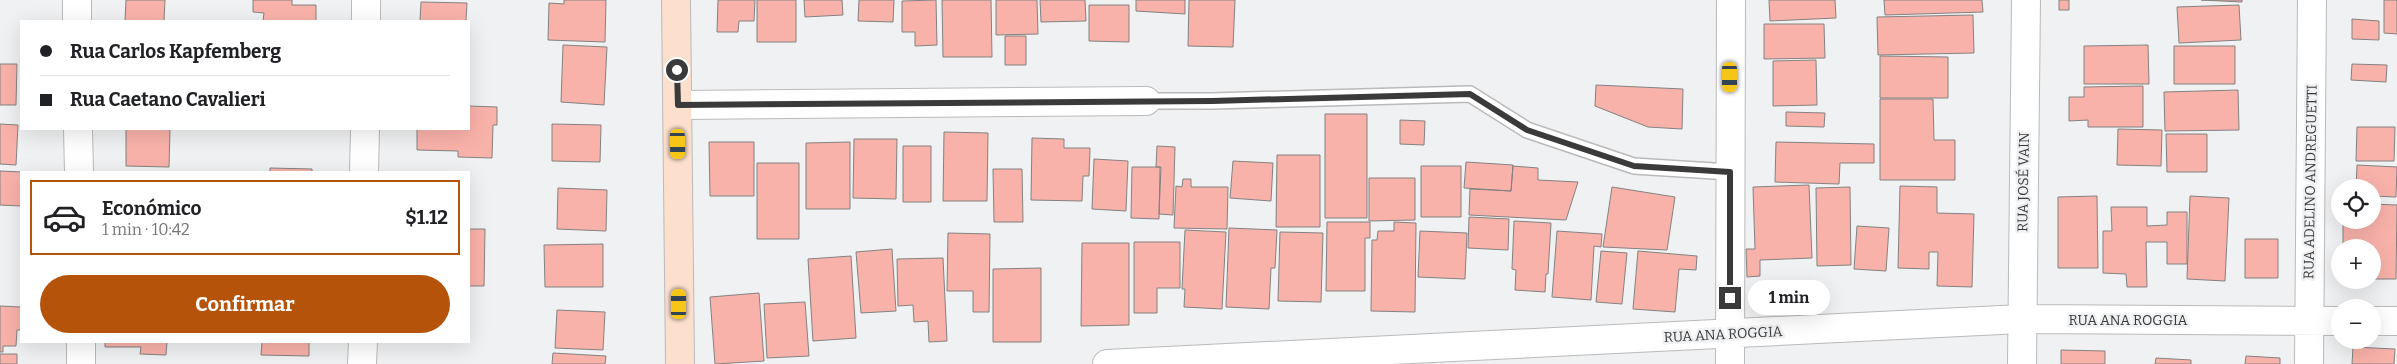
<!DOCTYPE html>
<html lang="es">
<meta charset="utf-8">
<style>
:root{--surface:#fff;--page:#f2f2f2;--text:#202124;--muted:#757577;--line:#e0e0e0;--accent:#b45309}
body{margin:0;font-family:Bitter,serif;background:var(--page);color:var(--text);height:100vh;display:flex;flex-direction:column;font-size:19px;white-space:nowrap}
*{box-sizing:border-box;margin:0}
p{font-size:16px;color:var(--muted)}
.icon{flex:none;width:28px;height:28px;fill:none;stroke:currentColor;stroke-width:2;stroke-linecap:round;stroke-linejoin:round}
.map{position:relative;flex:1;overflow:hidden}
.drawer{position:absolute;left:20px;top:171px;width:450px;height:172px;display:flex;flex-direction:column;background:var(--surface);border-radius:0px;box-shadow:0 5px 20px #0002}
.drawer>*{flex:none}
.guide{position:absolute;left:20px;top:20px;width:450px;height:110px;border-radius:0px;box-shadow:0 5px 20px #0002;display:grid;align-content:center;height:110px;padding:0 20px;background:var(--surface)}
.buttons{position:absolute;left:2331px;top:179px;display:grid;gap:10px}
.buttons a{display:grid;place-items:center;width:50px;height:50px;border-radius:50%;background:var(--surface);box-shadow:0 5px 20px #0002;font-size:25px}
.end{position:absolute;width:22px;height:22px;margin:-11px;border:6px solid #3a3a3b;background:#fff;box-shadow:0 0 0 2px #fff}
.from{border-radius:50%}
.bubble{position:absolute;height:35px;border-radius:18px;background:var(--surface);box-shadow:0 5px 20px #0002;font-size:16px;font-weight:700;line-height:35px;text-align:center}
.car{position:absolute;width:15px;height:30px;margin:-15px -8px;border-radius:6px;box-shadow:0 0 4px 1px #0007;background:linear-gradient(#f5c518 24%,#345 0 40%,#f5c518 0 76%,#345 0 86%,#f5c518 0)}
.guide b{display:flex;align-items:center;gap:18px;height:48px;font-size:19px}
.guide b+b{border-top:1px solid var(--line)}
.guide i{width:12px;height:12px;background:var(--text)}
ul{padding:9px 0 0;list-style:none}
li{display:flex;align-items:center;gap:15px;height:75px;margin:0 10px 8px;padding:0 10px;border:2px solid var(--line);border-radius:0px}
li div{flex:1}
li b{display:block;font-size:19px}
li em{font-style:normal;font-weight:700}
li.on{border-color:var(--accent)}
li>.icon{width:45px;height:45px;stroke-width:1.5}
.primary-button{display:flex;gap:10px;margin-top:auto;padding:10px 20px}
.primary-button a{flex:1;height:58px;border-radius:30px;background:var(--accent);color:#fff;font-size:20px;font-weight:700;line-height:58px;text-align:center}
.map>svg:first-child{display:block}
.building{fill:#f9b2aa;stroke:#838281}
.lines{fill:none;stroke-linecap:round;stroke-linejoin:round}
.lane-casing{stroke:#bababb;stroke-width:18}
.street-casing{stroke:#bababb;stroke-width:30}
.secondary-casing{stroke:#bababb;stroke-width:30}
.lane{stroke:#fff;stroke-width:15}
.street{stroke:#fff;stroke-width:28}
.secondary{stroke:#fcdfcc;stroke-width:28}
.route{stroke:#3a3a3b;stroke-width:6}
.labels{text-anchor:middle;stroke-width:5;stroke-linejoin:round;paint-order:stroke}
.street-label{font-size:14px;fill:#3a3a3b;stroke:#f0f1f2}
</style>
<div class="map">
<svg width="2397" height="364" viewBox="0 0 2397 364">
<rect width="100%" height="100%" fill="#f0f1f2"/>
<path class="building" d="M126,0H165L164,21H125Z
M253,0H292V5H316V21H263L264,13L253,12Z
M564,0H606L605,42L548,40L549,3L564,4Z
M718,0H755L754,21H739L738,32H717Z
M757,0H796V42H757Z
M804,0H842L843,15L805,17Z
M859,0H894L893,22L858,21Z
M936,0L937,45L915,46V32H902V1Z
M942,0H991L992,57H943Z
M996,0H1037L1038,34L996,35Z
M1040,0H1085L1086,21L1041,22Z
M1136,0H1185V14L1136,11Z
M1189,0H1235L1233,47L1188,46Z
M1769,0H1835L1836,18L1770,21Z
M1884,0H1982L1983,12L1885,15Z
M2059,0H2069V10H2059Z
M2201,0H2242V2Z
M2384,0H2397V34L2384,33Z
M421,2L467,3L466,21H420Z
M1089,5H1129V42L1089,41Z
M2239,5L2241,40L2179,43L2177,7Z
M1973,15L1974,53L1878,55L1877,17Z
M2352,19L2379,21V40L2352,39Z
M1764,24H1824L1825,58L1764,59Z
M1005,36H1026V65H1005Z
M563,45L607,47L604,105L561,102Z
M2148,45L2149,84H2084V46Z
M2174,46H2235V84H2174Z
M1880,56L1948,57V98H1880Z
M1816,60L1817,105L1773,106V61Z
M0,64H17L16,105H0Z
M2352,64L2387,65L2386,82L2351,80Z
M1596,85L1683,89L1682,129L1648,127L1595,106Z
M2143,86V127H2088V120L2069,121V97H2084V87Z
M2238,90L2239,130L2165,131L2164,92Z
M1880,99H1933L1934,140H1955V180H1880Z
M469,106L497,107V125H493L492,158L458,157V151L417,150V129H469Z
M1786,112L1825,113L1824,127L1786,126Z
M1325,114H1367V218H1325Z
M1400,120L1425,121L1424,145L1400,144Z
M0,124L18,125L16,165L0,164Z
M552,124L601,125L600,162L552,161Z
M2357,127H2395L2394,161H2356Z
M126,129H170L169,167L126,166Z
M2118,129L2162,130L2161,166L2117,165Z
M944,132L988,133L987,201H943Z
M2166,134H2207V172H2167Z
M1032,138L1064,139V148H1090L1089,176H1083L1082,201L1031,200Z
M854,139H897L896,199L853,198Z
M709,142H754V196H710Z
M850,142V209H806V143Z
M1776,142L1874,144V163H1840L1839,184L1775,182Z
M903,146H931V202H903Z
M1157,146L1175,147L1173,215L1159,214L1161,167H1156Z
M1277,155H1320V227H1276Z
M1094,159L1128,161L1126,211L1092,209Z
M1233,161L1273,163L1271,201L1230,198Z
M1466,162L1513,165L1511,191L1464,188Z
M757,163H799V239H757Z
M2357,165L2397,167L2396,197L2372,196V188H2356Z
M1421,166H1461V217H1421Z
M1513,166L1538,168V180L1578,182L1566,220L1469,215L1470,189L1511,191Z
M1132,167H1160L1159,219L1131,218Z
M270,168L312,169V172H270Z
M993,169H1022L1023,222H994Z
M0,171L23,172L21,206L0,205Z
M1369,178H1415V220L1369,221Z
M1183,179H1191V187H1228L1227,229L1174,228L1176,186L1182,187Z
M1809,185L1812,258L1760,260V276L1747,277L1746,249H1755L1753,187Z
M1900,186L1937,187V213L1974,214L1972,287L1937,286L1938,252H1929V269L1898,268Z
M1612,187L1675,197L1667,250L1603,247Z
M1850,187L1851,265L1817,266L1816,188Z
M558,188L607,190L606,231L557,229Z
M2097,196L2098,268H2058V197Z
M2190,196L2229,198L2225,281L2187,279Z
M2372,204L2397,205L2396,279H2372V248H2343V220H2372Z
M2111,207H2147V226L2167,225V212H2187V264H2167V242H2146L2147,287H2127L2126,274L2103,273V231H2112Z
M1469,217L1509,219L1508,250L1468,248Z
M1514,221L1551,223L1548,274H1546L1545,292L1515,290L1516,270L1512,269Z
M1327,222H1370V238H1365V291H1326Z
M1394,222L1416,223L1415,312L1371,311L1372,240H1377L1378,231H1394Z
M1857,226L1889,228L1886,271L1854,269Z
M1229,228L1277,230L1275,268H1271L1269,309L1226,307Z
M469,229H485L484,286H469Z
M1185,230L1226,232L1222,309L1184,307L1185,289H1182Z
M1420,231L1467,233L1465,279L1418,277Z
M1557,231L1602,234L1601,247L1594,246L1591,300L1552,297Z
M1280,232L1323,233L1321,302L1278,301Z
M948,233L990,234L989,312H973V291H947Z
M2245,239H2278V278H2245Z
M1134,242H1180V288H1157V313H1134Z
M1082,243H1129V325L1081,326Z
M603,244V287H545L544,245Z
M892,249L896,311L861,313L856,252Z
M1601,251L1627,253L1622,304L1596,302Z
M1638,251L1697,256L1696,270L1679,269L1675,312L1633,309Z
M851,256L856,338L813,341L808,259Z
M943,258L947,341L929,342L928,321L914,322L913,305L898,306L897,259Z
M1041,268V342H993V269Z
M759,293L764,361L715,364L710,297Z
M805,302L809,356L767,358L764,304Z
M0,306L21,307V330H17L16,346H3V352H0Z
M557,310L605,312L603,350L555,348Z
M105,342H167L166,355L140,354L141,347H105Z
M262,342H309V356L261,355Z
M2353,347L2395,349L2394,364H2352Z
M2061,350L2105,351V364H2061Z
M553,353L606,356L605,364H552Z
M0,354H17V364H0Z
M2246,356L2280,358V364H2245Z
M2156,358L2191,360V364H2155Z"/>
<g class="lines">
<defs>
<path id="lane" d="M1146,101H1212L1470,94L1527,130L1634,166L1730,172"/>
<path id="street" d="M77,0V21
M366,21V0
M678,105L1146,101
M78,129L79,172
M364,172L365,129
M2372,321H2397
M81,342V364
M362,364L363,342
M1107,364L2021,319L2340,321
M1730,364L1731,0
M2022,364L2026,0
M2309,364L2312,0"/>
<path id="secondary" d="M676,0L680,364"/>
</defs>
<use href="#lane" class="lane-casing"/>
<use href="#street" class="street-casing"/>
<use href="#secondary" class="secondary-casing"/>
<use href="#lane" class="lane"/>
<use href="#street" class="street"/>
<use href="#secondary" class="secondary"/>
</g>
<g class="lines">
<path class="route" d="M677,70L678,105L1212,101L1470,94L1527,130L1634,166L1730,172V298"/>
</g>
<g class="labels">
<g class="street-label">
<text transform="translate(2023 182) rotate(-89)" y="5">RUA JOSÉ VAIN</text>
<text transform="translate(2310 182) rotate(-89)" y="5">RUA ADELINO ANDREGUETTI</text>
<text x="2128" y="325">RUA ANA ROGGIA</text>
<text transform="translate(1723 334) rotate(-3)" y="5">RUA ANA ROGGIA</text>
</g>
</g>
</svg>
<div class="buttons">
<a><svg class="icon" aria-label="locate" viewBox="0 0 24 24"><circle cx="12" cy="12" r="6"/><path d="M12 2v4M12 18v4M2 12h4M18 12h4"/></svg></a>
<a>+</a>
<a>−</a>
</div>
<i class="end from" style="left:677px;top:70px"></i>
<i class="end" style="left:1730px;top:298px"></i>
<div class="bubble" style="left:1748px;top:280px;width:82px">1 min</div>
<i class="car" style="left:1730px;top:77px;rotate:180deg"></i>
<i class="car" style="left:678px;top:144px;rotate:179deg"></i>
<i class="car" style="left:679px;top:304px;rotate:0deg"></i>
<div class="guide">
<b><i class="from"></i>Rua Carlos Kapfemberg</b>
<b><i></i>Rua Caetano Cavalieri</b>
</div>
<section class="drawer">
<ul>
<li class="on"><svg class="icon" aria-label="car" viewBox="0 0 24 24"><path d="M5 17H2v-5l4-1 3-4h7l3 4 3 1v5h-3M9 17h6M6 11h13"/><circle cx="7" cy="17" r="2"/><circle cx="17" cy="17" r="2"/></svg><div><b>Económico</b><p>1 min · 10:42</p></div><em>$1.12</em></li>
</ul>
<div class="primary-button"><a>Confirmar</a></div>
</section>
</div>
